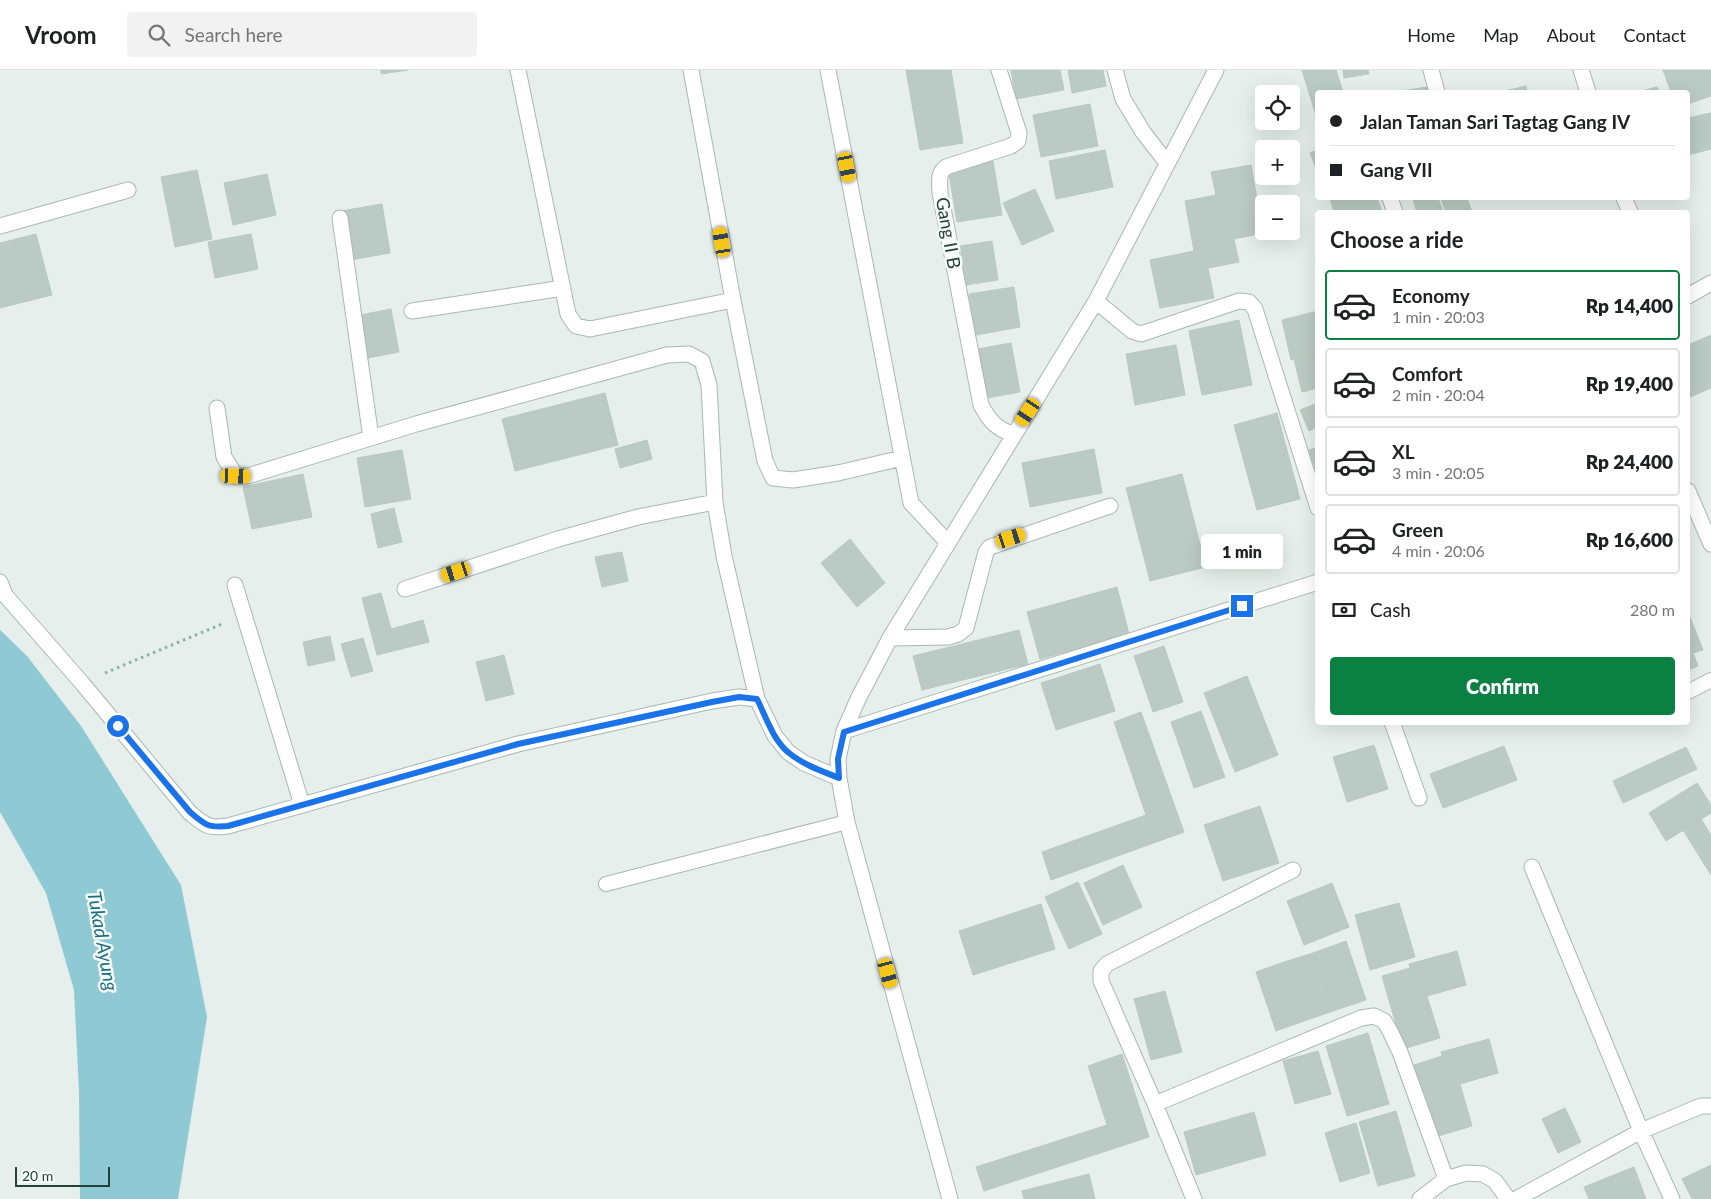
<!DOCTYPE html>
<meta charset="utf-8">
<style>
:root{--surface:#fff;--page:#f2f2f2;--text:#202124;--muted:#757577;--line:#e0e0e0;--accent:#0b8043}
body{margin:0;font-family:Lato,sans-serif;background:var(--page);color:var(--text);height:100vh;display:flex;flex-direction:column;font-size:19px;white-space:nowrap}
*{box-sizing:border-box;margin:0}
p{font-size:16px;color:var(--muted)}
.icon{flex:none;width:28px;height:28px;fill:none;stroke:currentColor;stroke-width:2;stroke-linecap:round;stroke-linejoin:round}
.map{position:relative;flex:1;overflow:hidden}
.drawer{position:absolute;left:1315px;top:140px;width:375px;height:515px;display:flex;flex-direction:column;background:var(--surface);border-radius:5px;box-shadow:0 5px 20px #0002}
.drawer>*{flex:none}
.guide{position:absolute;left:1315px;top:20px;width:375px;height:110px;border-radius:5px;box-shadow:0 5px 20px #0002;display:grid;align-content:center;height:110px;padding:0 15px;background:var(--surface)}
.tools{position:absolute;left:1255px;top:15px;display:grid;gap:10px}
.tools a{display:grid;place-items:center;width:45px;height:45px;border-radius:5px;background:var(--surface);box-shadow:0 5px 20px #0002;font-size:25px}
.scale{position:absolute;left:15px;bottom:12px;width:95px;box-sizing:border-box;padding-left:5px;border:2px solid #24423a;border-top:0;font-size:14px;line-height:18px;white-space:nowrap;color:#24423a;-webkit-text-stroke:4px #f7fbf9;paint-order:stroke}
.end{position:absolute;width:22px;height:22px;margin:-11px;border:6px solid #1a73e8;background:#fff;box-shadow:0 0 0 2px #fff}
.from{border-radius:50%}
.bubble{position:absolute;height:35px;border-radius:5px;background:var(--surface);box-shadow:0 5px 20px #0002;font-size:16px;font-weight:800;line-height:35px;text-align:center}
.car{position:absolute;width:15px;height:30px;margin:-15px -8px;border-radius:6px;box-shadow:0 0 4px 1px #0007;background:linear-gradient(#f5c518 24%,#345 0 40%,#f5c518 0 76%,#345 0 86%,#f5c518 0)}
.guide b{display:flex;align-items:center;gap:18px;height:48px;font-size:19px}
.guide b+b{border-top:1px solid var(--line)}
.guide i{width:12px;height:12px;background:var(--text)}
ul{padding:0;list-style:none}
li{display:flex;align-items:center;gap:15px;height:70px;margin:0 10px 8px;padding:0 5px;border:2px solid var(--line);border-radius:5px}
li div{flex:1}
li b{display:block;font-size:19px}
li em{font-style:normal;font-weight:800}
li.current{border-color:var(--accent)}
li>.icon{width:45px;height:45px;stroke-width:1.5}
h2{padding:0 15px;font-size:22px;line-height:60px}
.pay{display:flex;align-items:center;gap:12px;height:55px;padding:0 15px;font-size:19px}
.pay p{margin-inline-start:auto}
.button{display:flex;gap:10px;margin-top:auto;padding:10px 15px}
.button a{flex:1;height:58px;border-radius:5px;background:var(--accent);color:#fff;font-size:20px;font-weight:800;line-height:58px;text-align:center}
header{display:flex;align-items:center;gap:30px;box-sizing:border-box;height:70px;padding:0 25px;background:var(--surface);border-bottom:1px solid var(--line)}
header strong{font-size:24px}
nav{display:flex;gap:28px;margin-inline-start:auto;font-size:18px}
.search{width:350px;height:45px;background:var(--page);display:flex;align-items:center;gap:12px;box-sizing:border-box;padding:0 18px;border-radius:5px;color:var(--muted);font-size:19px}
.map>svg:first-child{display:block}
.water{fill:#8ec9d4}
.building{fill:#bbcac4;stroke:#b8c9c2}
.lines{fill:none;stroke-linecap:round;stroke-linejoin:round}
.service-casing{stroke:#a8b8b2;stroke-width:16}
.minor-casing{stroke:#a8b8b2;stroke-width:17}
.path{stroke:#86b3a5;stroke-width:3;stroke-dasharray:2.5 4;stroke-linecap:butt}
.service{stroke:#fff;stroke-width:14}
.minor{stroke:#fff;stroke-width:15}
.route{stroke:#1a73e8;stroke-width:6}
.labels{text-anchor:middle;stroke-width:5;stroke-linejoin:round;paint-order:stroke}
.street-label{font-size:18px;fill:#24423a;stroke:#f7fbf9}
.water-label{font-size:19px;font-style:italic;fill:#1c6f80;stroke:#f7fbf9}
</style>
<header>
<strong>Vroom</strong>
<div class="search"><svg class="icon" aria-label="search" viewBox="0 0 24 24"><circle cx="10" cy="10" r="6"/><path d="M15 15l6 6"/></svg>Search here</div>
<nav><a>Home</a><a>Map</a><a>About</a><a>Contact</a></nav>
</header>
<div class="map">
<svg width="1711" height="1129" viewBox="0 0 1711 1129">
<rect width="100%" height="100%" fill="#e6efeb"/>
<path class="water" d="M0,560L27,586L81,656L181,815L207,947L178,1129H80L79,1021L74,920L46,823L0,742Z"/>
<path class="building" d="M381,0H408L381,4Z
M906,0H951L963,73L920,80Z
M1011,0H1060L1064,20L1016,29Z
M1068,0H1103L1106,16L1072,23Z
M1302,0H1336L1343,22H1318V52Z
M1343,0H1368L1369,4L1344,8Z
M1663,0H1711V26L1688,34V22H1671Z
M1433,16L1434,22H1395Z
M1526,16L1527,22H1501Z
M1657,17L1659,22H1638Z
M1090,34L1098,76L1041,87L1033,45Z
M1711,43V79L1688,85V48Z
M1105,80L1113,117L1056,129L1049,91Z
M1318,80V103L1310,83Z
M993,91L1002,145L957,152L948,98Z
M1251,95L1263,163L1234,169L1239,192L1208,198L1214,228L1160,238L1150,190L1194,181L1185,131L1216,125L1211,102Z
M197,100L212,169L175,177L161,107Z
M267,104L276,145L233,155L224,113Z
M1035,119L1054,161L1022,175L1003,133Z
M1330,128H1377L1382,142H1334Z
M1416,128H1438L1443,142H1417L1413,129Z
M1441,128H1467L1472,142H1446Z
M382,134L390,183L350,190L341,141Z
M36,164L52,225L0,238V173Z
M251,164L258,199L215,208L208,172Z
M992,171L998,210L966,215L960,176Z
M1014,217L1020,257L976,265L969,224Z
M391,239L399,282L363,289L355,246Z
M1318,241V283L1291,290L1282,250Z
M1239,250L1252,315L1202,325L1189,261Z
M1711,265V318L1688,328V275Z
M1011,273L1020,322L987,328L978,279Z
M1176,275L1185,325L1135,335L1126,284Z
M1318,283V318L1302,322L1294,289Z
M605,323L618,375L515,401L502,349Z
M1318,333V357L1309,361L1300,340Z
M1277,343L1300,429L1257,440L1234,355Z
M647,370L652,389L620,398L615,379Z
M1318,377V406L1309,380Z
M1094,379L1102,423L1030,437L1022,393Z
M402,380L411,429L365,437L357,388Z
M303,404L312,447L252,459L243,417Z
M1182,404L1206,497L1150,511L1126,418Z
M394,438L402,472L378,478L371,444Z
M850,469L885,513L857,537L821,493Z
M622,482L628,511L602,517L595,487Z
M1117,517L1129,564L1040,589L1027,542Z
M381,523L391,559L423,550L429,572L377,585L362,528Z
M1688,542L1703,580L1693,583L1698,596L1688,600Z
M1019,560L1028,594L922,620L913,586Z
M330,566L335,590L308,596L303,572Z
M363,568L373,601L351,607L341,574Z
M1164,576L1183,632L1153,642L1134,586Z
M504,585L514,624L486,631L476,592Z
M1100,594L1115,641L1056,660L1041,613Z
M1247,606L1278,685L1235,702L1204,623Z
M1201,641L1225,707L1194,718L1171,652Z
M1141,642L1184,762L1051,810L1042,782L1146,745L1114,652Z
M1374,675L1388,719L1347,732L1333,687Z
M1504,676L1517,710L1443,738L1430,704Z
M1686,677L1697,699L1623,733L1613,711Z
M1697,713L1711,735V743L1666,771L1649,743Z
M1260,736L1279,793L1223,811L1204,755Z
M1701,749L1711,765V805L1683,760Z
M1123,795L1142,837L1103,855L1084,813Z
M1078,812L1102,864L1069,879L1045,827Z
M1332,813L1349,857L1304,875L1287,831Z
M1399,833L1415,887L1370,900L1355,845Z
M1041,834L1055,879L973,905L959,861Z
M1346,871L1366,930L1333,941L1313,883Z
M1457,881L1466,915L1427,926L1440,968L1403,979L1382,906L1410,898L1409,894Z
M1313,883L1333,941L1304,951L1284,892Z
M1284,892L1304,951L1276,961L1256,902Z
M1165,921L1182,982L1151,990L1134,929Z
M1368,963L1389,1034L1347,1046L1326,976Z
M1489,969L1498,1003L1460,1014L1472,1056L1435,1067L1414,995L1442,986L1441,982Z
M1318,981L1331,1024L1295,1034L1283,991Z
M1122,984L1149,1067L984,1121L976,1097L1107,1055L1088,996Z
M1565,1038L1581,1072L1558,1083L1542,1049Z
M1396,1041L1415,1106L1378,1116L1359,1052Z
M1254,1042L1266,1085L1196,1105L1184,1062Z
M1356,1053L1370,1103L1340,1112L1325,1063Z
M1711,1095V1129H1692L1682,1109Z
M1634,1097L1646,1129H1589L1584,1117Z
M1089,1104L1095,1129H1024L1022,1121Z"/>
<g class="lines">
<defs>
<path id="service" d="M1688,622L1711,610
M606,814L847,752"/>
<path id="minor" d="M518,0L568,244L576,256L590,259L733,230
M691,0L733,230L765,391L773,408L793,410L838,403L902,388
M828,0L911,433L948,473
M999,0L1019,63L1018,71L1011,76L946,97C937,104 940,113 940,123L981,335C989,350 996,359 1013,364
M1115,0L1123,29L1143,62L1167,93
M1431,0L1437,22
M1581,0L1588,22
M1390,128L1395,142
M1624,128L1630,142
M340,148L371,368
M0,156L128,120
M1688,226L1711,213
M1096,231L1132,261L1141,264L1239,231L1249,232L1255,239L1318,438
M412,241L563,218
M217,338L224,387L236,406H248L416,354L667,285L689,284L702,291L709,315L715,432L724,486L757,629L775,666L788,682L804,693L839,708
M1688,421L1711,474
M0,512L5,525L82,613L190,743C205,755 208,759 228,756L518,674L712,631L739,627L757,629
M235,515L302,735
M405,519L558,469L638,447L715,432
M890,568L948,567L958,564L966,558L986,482L990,477L1110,436
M1392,652L1419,728
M844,661L1318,512
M1532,797L1641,1061L1672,1129
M1155,1034L1361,948L1374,946L1384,951L1390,961L1400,982L1446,1109
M950,1129L847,752L839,708L838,689L844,661L859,627L890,568L1096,231L1216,0
M1194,1129L1155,1034L1101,911V901L1107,894L1293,800
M1420,1129L1446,1109L1466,1103L1483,1104L1495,1111L1508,1129
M1516,1129L1641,1061L1701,1036H1711"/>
</defs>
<use href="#service" class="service-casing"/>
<use href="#minor" class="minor-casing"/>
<path class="path" d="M105,603L222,554"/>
<use href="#service" class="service"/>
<use href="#minor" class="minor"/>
</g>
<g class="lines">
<path class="route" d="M118,656L190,742C205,755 208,758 228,756L518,674L712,632L739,627L757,629C766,647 773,670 789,683C804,695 822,701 839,708L838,689L844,662L1242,536"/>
</g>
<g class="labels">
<g class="street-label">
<text transform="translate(948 163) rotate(80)" y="6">Gang II B</text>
</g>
<g class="water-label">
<text transform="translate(103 871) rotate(80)" y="7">Tukad Ayung</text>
</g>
</g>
</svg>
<div class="tools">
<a><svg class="icon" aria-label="locate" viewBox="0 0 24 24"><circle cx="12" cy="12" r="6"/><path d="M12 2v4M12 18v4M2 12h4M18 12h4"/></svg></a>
<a>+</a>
<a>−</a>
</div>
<div class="scale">20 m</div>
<i class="end from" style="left:118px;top:656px"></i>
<i class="end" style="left:1242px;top:536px"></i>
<div class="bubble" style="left:1201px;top:464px;width:82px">1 min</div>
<i class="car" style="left:847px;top:97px;rotate:169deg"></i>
<i class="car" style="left:722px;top:172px;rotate:350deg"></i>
<i class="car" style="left:1028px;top:342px;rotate:214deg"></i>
<i class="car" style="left:236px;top:406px;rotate:92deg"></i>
<i class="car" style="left:1011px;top:468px;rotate:72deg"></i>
<i class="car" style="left:456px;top:502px;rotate:252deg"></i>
<i class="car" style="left:888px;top:903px;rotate:165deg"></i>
<div class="guide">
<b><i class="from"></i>Jalan Taman Sari Tagtag Gang IV</b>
<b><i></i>Gang VII</b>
</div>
<section class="drawer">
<h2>Choose a ride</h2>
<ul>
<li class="current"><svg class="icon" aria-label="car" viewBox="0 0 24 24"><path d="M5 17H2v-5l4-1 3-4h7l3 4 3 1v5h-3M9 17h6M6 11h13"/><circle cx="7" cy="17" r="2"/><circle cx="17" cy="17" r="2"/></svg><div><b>Economy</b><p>1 min · 20:03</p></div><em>Rp 14,400</em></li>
<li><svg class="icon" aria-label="car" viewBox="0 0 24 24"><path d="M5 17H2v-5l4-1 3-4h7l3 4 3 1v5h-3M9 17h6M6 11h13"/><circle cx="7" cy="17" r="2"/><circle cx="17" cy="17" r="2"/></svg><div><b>Comfort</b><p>2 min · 20:04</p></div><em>Rp 19,400</em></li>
<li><svg class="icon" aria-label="car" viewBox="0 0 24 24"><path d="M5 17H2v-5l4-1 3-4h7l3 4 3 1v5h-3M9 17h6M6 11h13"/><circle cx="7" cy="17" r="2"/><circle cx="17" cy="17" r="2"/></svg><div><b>XL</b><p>3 min · 20:05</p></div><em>Rp 24,400</em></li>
<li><svg class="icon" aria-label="car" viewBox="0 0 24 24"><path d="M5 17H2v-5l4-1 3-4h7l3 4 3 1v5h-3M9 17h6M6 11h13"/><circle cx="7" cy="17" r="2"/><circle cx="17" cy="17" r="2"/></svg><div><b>Green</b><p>4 min · 20:06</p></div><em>Rp 16,600</em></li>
</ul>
<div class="pay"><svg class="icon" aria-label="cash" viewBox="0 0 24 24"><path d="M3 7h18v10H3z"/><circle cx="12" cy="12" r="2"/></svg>Cash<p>280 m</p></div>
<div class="button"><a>Confirm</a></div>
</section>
</div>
